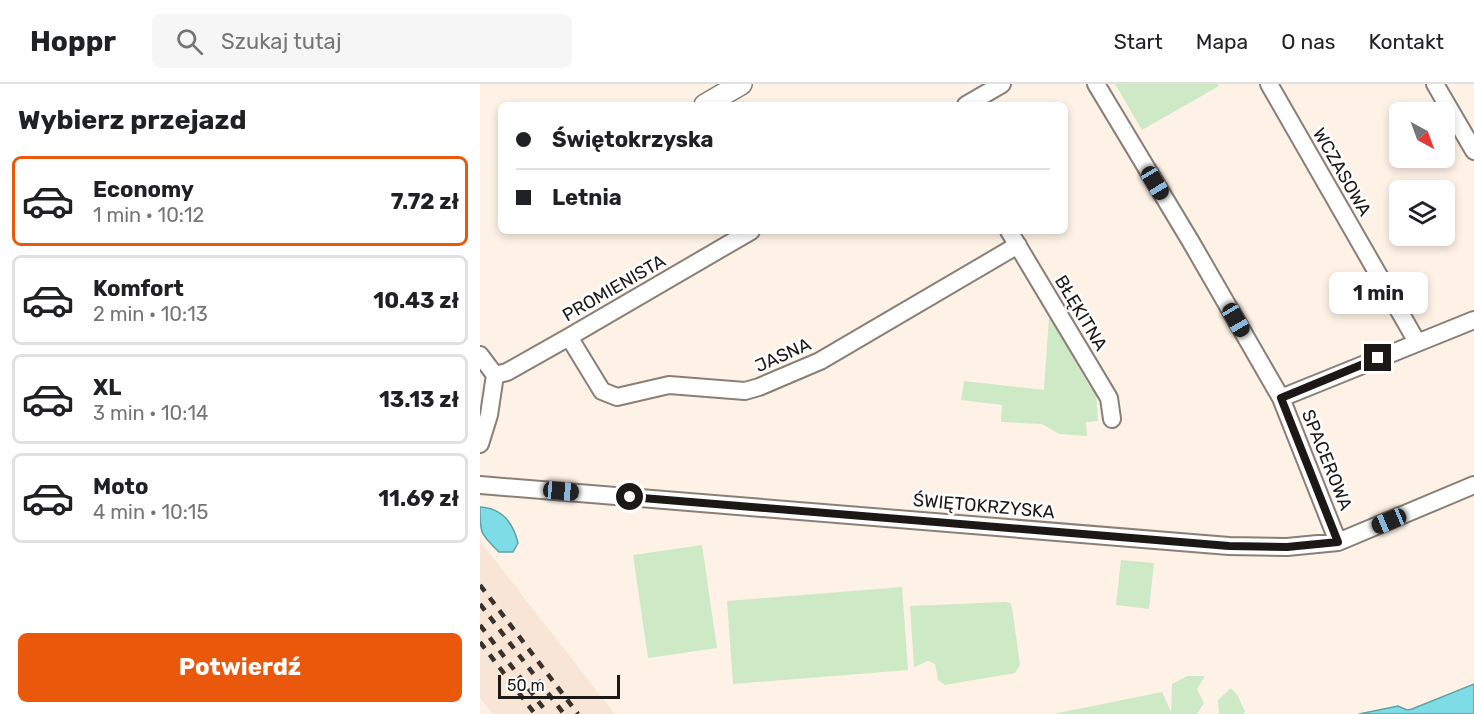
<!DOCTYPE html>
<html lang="pl">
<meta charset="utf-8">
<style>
:root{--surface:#fff;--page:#f6f6f6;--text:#202124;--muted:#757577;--line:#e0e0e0;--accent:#ea580c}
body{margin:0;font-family:Rubik,sans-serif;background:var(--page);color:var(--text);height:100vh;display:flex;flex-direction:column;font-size:22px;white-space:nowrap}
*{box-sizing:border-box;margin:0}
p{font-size:20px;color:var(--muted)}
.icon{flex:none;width:33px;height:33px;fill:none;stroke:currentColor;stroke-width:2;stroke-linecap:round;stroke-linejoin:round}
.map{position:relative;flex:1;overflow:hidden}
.side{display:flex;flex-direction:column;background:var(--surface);width:480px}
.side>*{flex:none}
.top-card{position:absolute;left:18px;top:18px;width:570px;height:132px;border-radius:9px;box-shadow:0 3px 9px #0003;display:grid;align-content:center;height:132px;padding:0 18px;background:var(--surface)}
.needle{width:39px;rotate:139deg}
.tools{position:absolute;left:909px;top:18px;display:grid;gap:12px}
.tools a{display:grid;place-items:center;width:66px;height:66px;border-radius:9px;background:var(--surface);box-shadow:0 3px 9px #0003;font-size:30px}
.scale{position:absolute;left:18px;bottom:15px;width:122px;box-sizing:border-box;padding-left:6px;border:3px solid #1c1815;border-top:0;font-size:16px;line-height:21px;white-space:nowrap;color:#1c1815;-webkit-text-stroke:4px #fff;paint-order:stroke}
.end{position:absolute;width:27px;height:27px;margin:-14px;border:8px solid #1c1815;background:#fff;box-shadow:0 0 0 3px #fff}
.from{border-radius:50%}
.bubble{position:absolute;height:42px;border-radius:9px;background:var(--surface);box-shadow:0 3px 9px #0003;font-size:20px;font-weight:700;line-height:42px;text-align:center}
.car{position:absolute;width:18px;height:36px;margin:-18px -9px;border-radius:8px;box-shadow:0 0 4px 2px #0007;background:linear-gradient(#222 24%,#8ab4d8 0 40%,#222 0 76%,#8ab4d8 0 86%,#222 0)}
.top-card b{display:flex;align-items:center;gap:21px;height:57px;font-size:22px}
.top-card b+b{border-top:2px solid var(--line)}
.top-card i{width:15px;height:15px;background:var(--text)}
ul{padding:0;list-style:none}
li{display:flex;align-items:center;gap:18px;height:90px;margin:0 12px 9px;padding:0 6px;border:3px solid var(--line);border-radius:9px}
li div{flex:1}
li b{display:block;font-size:22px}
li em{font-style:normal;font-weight:700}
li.selected{border-color:var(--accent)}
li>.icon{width:54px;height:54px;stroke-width:1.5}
h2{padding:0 18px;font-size:27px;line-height:72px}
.button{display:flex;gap:12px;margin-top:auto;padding:12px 18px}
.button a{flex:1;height:69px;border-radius:9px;background:var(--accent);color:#fff;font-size:24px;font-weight:700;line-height:69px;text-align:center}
header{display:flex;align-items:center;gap:36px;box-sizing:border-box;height:84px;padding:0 30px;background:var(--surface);border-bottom:2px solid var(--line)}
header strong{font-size:28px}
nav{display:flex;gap:33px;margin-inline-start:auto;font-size:21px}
.search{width:420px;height:54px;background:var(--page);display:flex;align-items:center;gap:15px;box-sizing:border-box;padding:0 21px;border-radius:9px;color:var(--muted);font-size:22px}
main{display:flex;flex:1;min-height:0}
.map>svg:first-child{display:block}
.built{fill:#f8e5d5}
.green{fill:#cee9c6}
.water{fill:#7ddce5;stroke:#60a1a7;stroke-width:1.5}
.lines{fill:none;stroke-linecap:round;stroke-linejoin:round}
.minor-casing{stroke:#8a7f76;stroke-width:20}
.tertiary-casing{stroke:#8a7f76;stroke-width:24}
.minor{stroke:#fff;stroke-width:16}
.tertiary{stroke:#fff;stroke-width:21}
.rail{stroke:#37322e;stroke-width:4.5;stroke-dasharray:8 8;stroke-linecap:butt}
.route{stroke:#1c1815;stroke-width:8}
.labels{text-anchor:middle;stroke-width:5;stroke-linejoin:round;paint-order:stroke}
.street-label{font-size:18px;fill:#1c1815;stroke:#fff}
</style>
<header>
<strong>Hoppr</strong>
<div class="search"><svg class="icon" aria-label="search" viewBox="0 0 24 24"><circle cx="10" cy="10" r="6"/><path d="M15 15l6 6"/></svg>Szukaj tutaj</div>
<nav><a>Start</a><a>Mapa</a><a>O nas</a><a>Kontakt</a></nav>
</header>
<main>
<section class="side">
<h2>Wybierz przejazd</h2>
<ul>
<li class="selected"><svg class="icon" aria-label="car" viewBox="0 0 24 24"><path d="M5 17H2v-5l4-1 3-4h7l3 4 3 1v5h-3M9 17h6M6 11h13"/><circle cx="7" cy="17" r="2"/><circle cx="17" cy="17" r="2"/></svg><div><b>Economy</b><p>1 min · 10:12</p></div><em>7.72 zł</em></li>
<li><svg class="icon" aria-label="car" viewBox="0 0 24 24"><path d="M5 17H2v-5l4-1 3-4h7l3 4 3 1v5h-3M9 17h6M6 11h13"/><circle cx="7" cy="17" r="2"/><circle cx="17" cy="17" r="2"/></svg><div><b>Komfort</b><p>2 min · 10:13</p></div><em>10.43 zł</em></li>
<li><svg class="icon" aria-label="car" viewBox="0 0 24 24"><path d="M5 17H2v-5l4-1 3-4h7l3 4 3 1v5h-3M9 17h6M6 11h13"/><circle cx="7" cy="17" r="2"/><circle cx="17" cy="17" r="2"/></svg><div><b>XL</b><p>3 min · 10:14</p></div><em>13.13 zł</em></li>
<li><svg class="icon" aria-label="car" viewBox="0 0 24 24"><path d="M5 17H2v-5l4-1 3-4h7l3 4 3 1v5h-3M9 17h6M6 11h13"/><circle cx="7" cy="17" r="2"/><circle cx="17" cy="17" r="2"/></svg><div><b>Moto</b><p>4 min · 10:15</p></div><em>11.69 zł</em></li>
</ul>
<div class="button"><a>Potwierdź</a></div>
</section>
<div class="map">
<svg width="994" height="630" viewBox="0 0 994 630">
<rect width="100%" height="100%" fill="#fef2e7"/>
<path class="built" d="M0,457L135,630H13L0,614Z"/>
<path class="green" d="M635,0H738L739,2L662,46Z
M569,232L610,303L616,307L618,337L606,338L607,352L579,350L562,340L521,338L522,321L481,316L484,297L564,306Z
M222,461L237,564L168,574L153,471Z
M641,476L674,479L669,525L636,521Z
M422,503L428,586L253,600L247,517Z
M525,518L530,519L532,523L540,581L535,589L465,601L458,596L455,580L448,577L434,583L430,522Z
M707,592H725L717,605L724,619L717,630H573L682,608L691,628L692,600Z
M751,604L758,612L765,628L764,630H739L738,616Z"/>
<path class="water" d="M0,423C21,424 33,438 38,459L33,468H19C0,449 0,450 0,423Z
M994,600V630H879L918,622L927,626L932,625Z"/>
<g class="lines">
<defs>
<path id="minor" d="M616,0L711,158L801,314L858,458
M789,0L937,258
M955,0L994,67
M486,21L522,0
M529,147L629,314L632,335
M89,253L122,307L137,313L189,301L265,307L279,303L340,277L538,161
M0,271L15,291L9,331L0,360
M15,291L27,288L89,253L271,147
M801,314L994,236
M0,401L749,462L807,463L858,458L994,401"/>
<path id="tertiary" d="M225,21L261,0"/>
</defs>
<use href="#minor" class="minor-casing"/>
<use href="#tertiary" class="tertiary-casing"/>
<use href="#minor" class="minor"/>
<use href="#tertiary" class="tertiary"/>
<path class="rail" d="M0,501L98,630
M0,520L84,630
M0,541L68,630
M0,558L55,630"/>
</g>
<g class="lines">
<path class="route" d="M150,413L749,462L807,463L858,458L801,314L898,274"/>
</g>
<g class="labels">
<g class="street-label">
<text transform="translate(862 88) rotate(60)" y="6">WCZASOWA</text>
<text transform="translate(134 204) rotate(-30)" y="6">PROMIENISTA</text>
<text transform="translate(601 229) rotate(59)" y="6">BŁĘKITNA</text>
<text transform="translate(303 271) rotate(-24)" y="6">JASNA</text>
<text transform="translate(847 376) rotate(68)" y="6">SPACEROWA</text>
<text transform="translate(504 422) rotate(5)" y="6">ŚWIĘTOKRZYSKA</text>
</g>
</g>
</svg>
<div class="tools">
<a><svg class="needle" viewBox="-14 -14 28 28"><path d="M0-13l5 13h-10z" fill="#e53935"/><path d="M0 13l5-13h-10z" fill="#757577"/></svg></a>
<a><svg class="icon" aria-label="layers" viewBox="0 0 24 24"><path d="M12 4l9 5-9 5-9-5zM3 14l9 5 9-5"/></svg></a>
</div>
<div class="scale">50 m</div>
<i class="end from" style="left:150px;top:413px"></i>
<i class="end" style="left:898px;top:274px"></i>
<div class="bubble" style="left:849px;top:188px;width:99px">1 min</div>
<i class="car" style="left:675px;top:99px;rotate:149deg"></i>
<i class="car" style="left:756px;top:236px;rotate:150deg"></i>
<i class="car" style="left:81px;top:407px;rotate:95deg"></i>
<i class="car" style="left:909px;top:437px;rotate:247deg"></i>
<div class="top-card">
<b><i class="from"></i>Świętokrzyska</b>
<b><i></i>Letnia</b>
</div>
</div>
</main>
